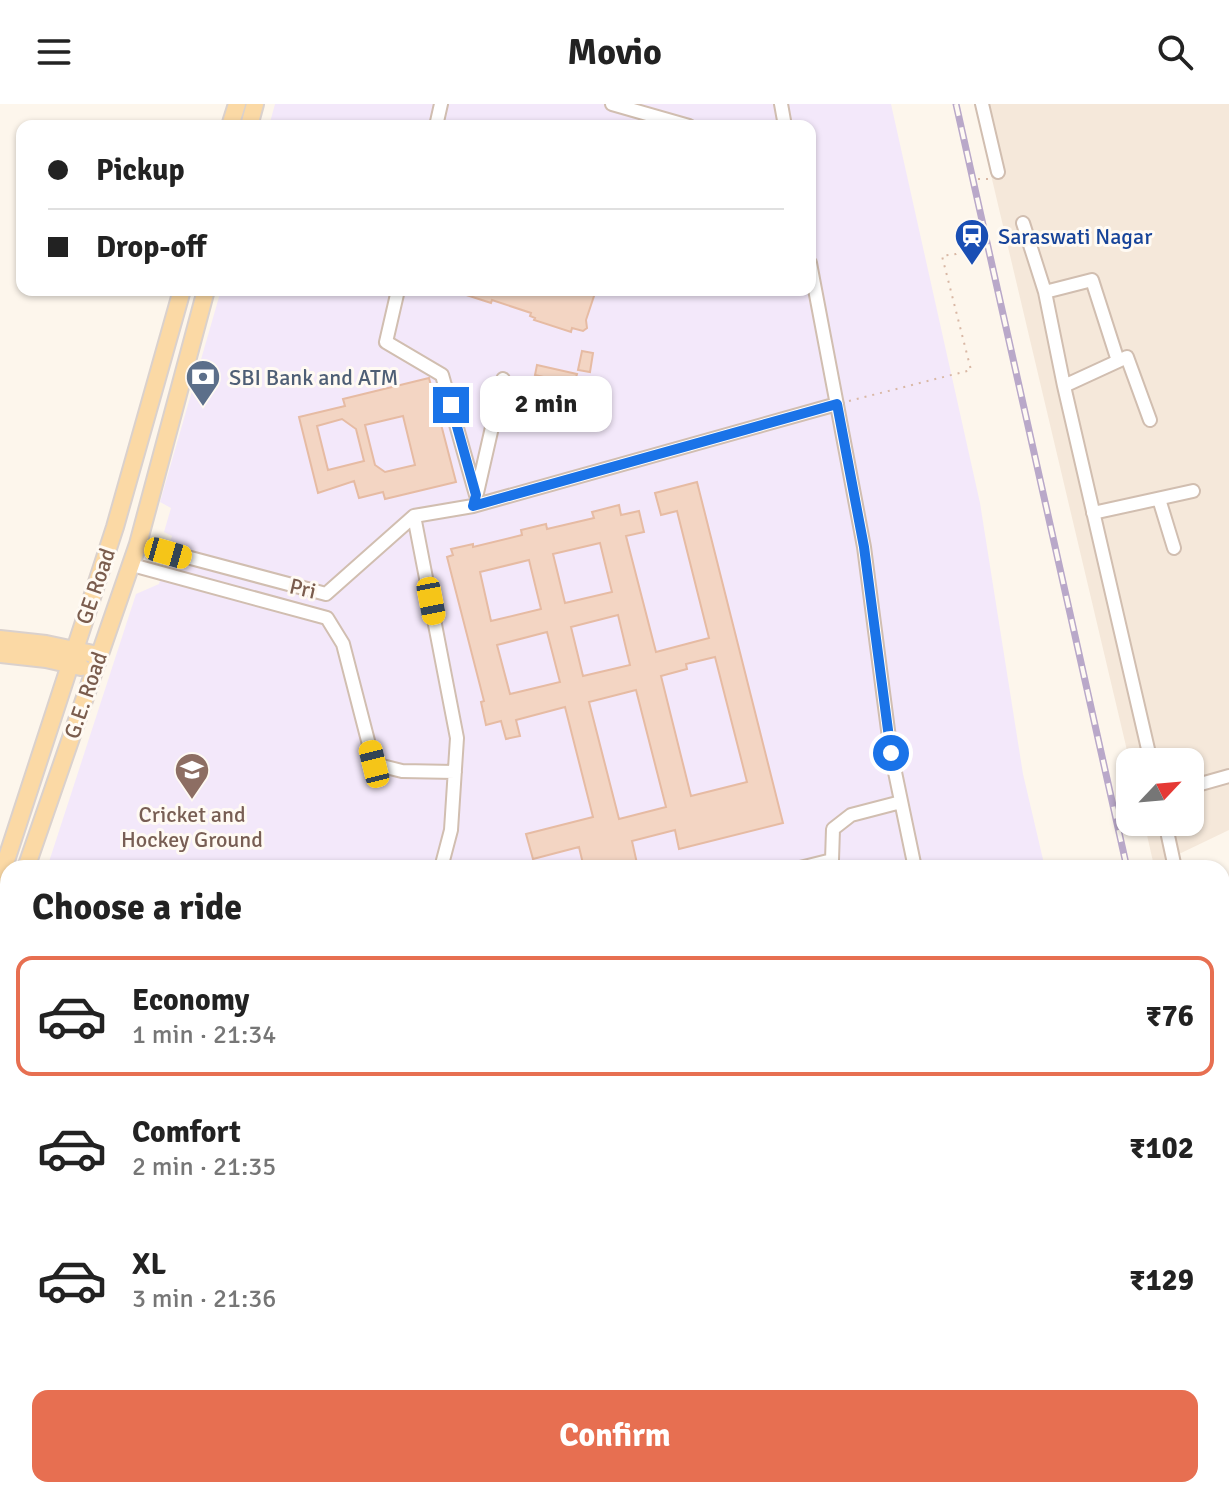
<!DOCTYPE html>
<meta charset="utf-8">
<style>
:root{--surface:#fff;--page:#f2f2f2;--text:#222;--muted:#767676;--line:#e0e0e0;--accent:#e76f51}
body{margin:0;font-family:Signika,sans-serif;background:var(--page);color:var(--text);height:100vh;display:flex;flex-direction:column;font-size:30px;white-space:nowrap}
*{box-sizing:border-box;margin:0}
p{font-size:26px;color:var(--muted)}
.icon{flex:none;width:44px;height:44px;fill:none;stroke:currentColor;stroke-width:2;stroke-linecap:round;stroke-linejoin:round}
.map{position:relative;flex:1;overflow:hidden}
.panel{position:absolute;left:0px;top:756px;width:1230px;height:638px;display:flex;flex-direction:column;background:var(--surface);border-radius:24px 24px 0 0;box-shadow:0 2px 6px #0004}
.panel>*{flex:none}
.top-card{position:absolute;left:16px;top:16px;width:800px;height:176px;border-radius:16px;box-shadow:0 2px 6px #0004;display:grid;align-content:center;height:176px;padding:0 32px;background:var(--surface)}
.needle{width:52px;rotate:64deg}
.buttons{position:absolute;left:1116px;top:644px;display:grid;gap:16px}
.buttons a{display:grid;place-items:center;width:88px;height:88px;border-radius:16px;background:var(--surface);box-shadow:0 2px 6px #0004;font-size:40px}
.end{position:absolute;width:36px;height:36px;margin:-18px;border:10px solid #1a73e8;background:#fff;box-shadow:0 0 0 4px #fff}
.from{border-radius:50%}
.bubble{position:absolute;height:56px;border-radius:16px;background:var(--surface);box-shadow:0 2px 6px #0004;font-size:26px;font-weight:800;line-height:56px;text-align:center}
.car{position:absolute;width:24px;height:48px;margin:-24px -12px;border-radius:10px;box-shadow:0 0 6px 2px #0007;background:linear-gradient(#f5c518 24%,#345 0 40%,#f5c518 0 76%,#345 0 86%,#f5c518 0)}
.top-card b{display:flex;align-items:center;gap:28px;height:76px;font-size:30px}
.top-card b+b{border-top:2px solid var(--line)}
.top-card i{width:20px;height:20px;background:var(--text)}
ul{padding:0;list-style:none}
li{display:flex;align-items:center;gap:24px;height:120px;margin:0 16px 12px;padding:0 16px;border:4px solid transparent;border-radius:16px}
li div{flex:1}
li b{display:block;font-size:30px}
li em{font-style:normal;font-weight:800}
li.active{border-color:var(--accent)}
li>.icon{width:72px;height:72px;stroke-width:1.5}
h2{padding:0 32px;font-size:36px;line-height:96px}
.primary-button{display:flex;gap:16px;margin-top:auto;padding:16px 32px}
.primary-button a{flex:1;height:92px;border-radius:16px;background:var(--accent);color:#fff;font-size:32px;font-weight:800;line-height:92px;text-align:center}
header{display:flex;justify-content:space-between;align-items:center;height:104px;padding:0 32px;background:var(--surface);font-size:36px;font-weight:800}
.map>svg:first-child{display:block}
.residential{fill:#f5e8da}
.education{fill:#f3e8fa}
.green{fill:#d8ecc9}
.water{fill:#bfe3e8;stroke:#a5d3da;stroke-width:2}
.building{fill:#f3d5c3;stroke:#e6bba3;stroke-width:2;fill-rule:evenodd}
.lines{fill:none;stroke-linecap:round;stroke-linejoin:round}
.minor-casing{stroke:#d1beb0;stroke-width:16}
.major-casing{stroke:#dad1cd;stroke-width:20}
.path{stroke:#d9b8a5;stroke-width:2;stroke-dasharray:2 6;stroke-linecap:butt}
.minor{stroke:#fff;stroke-width:12}
.major{stroke:#fbd9a5;stroke-width:16}
.rail-casing{stroke:#b9a8c9;stroke-width:7}
.rail{stroke:#fffaf3;stroke-width:4;stroke-dasharray:12;stroke-linecap:butt}
.route{stroke:#1a73e8;stroke-width:10}
.labels{text-anchor:middle;stroke-width:6;stroke-linejoin:round;paint-order:stroke}
.transit-label{font-size:22px;fill:#164399;stroke:#fffaf3;text-anchor:start}
.service-label{font-size:22px;fill:#4e5e75;stroke:#fffaf3;text-anchor:start}
.street-label{font-size:22px;fill:#7a5c4d;stroke:#fffaf3}
.education-label{font-size:22px;fill:#785e54;stroke:#fffaf3}
</style>
<header><svg class="icon" aria-label="menu" viewBox="0 0 24 24"><path d="M4 6h16M4 12h16M4 18h16"/></svg>Movio<svg class="icon" aria-label="search" viewBox="0 0 24 24"><circle cx="10" cy="10" r="6"/><path d="M15 15l6 6"/></svg></header>
<div class="map">
<svg width="1229" height="1393" viewBox="0 0 1229 1393">
<rect width="100%" height="100%" fill="#fdf6ec"/>
<path class="residential" d="M978,0H1229V726L1154,762L1144,718H1190V658L1130,659L991,71L992,68Z
M1229,986V1064L1222,1030V991Z"/>
<path class="education" d="M275,0H891L980,399L1023,670L1045,764H47L136,490L159,480L172,432L164,428L171,404L160,398L221,186H810V22H269Z
M196,1386H1165L1166,1393H194Z"/>
<path class="green" d="M0,1246L8,1248V1304L0,1331Z"/>
<path class="water" d="M61,1386H116L114,1393H59Z"/>
<path class="building" d="M457,186H520L534,190L536,186H596L586,216L587,224L583,227L572,224L571,228L534,216L535,214L530,212L531,209L492,196L491,199L457,188Z
M582,247L593,249L590,268L578,266Z
M537,261L577,270L574,280L535,271Z
M429,274L456,378L385,395L383,388L359,394L354,377L318,389L299,313L345,302L343,295ZM403,312L415,361L385,368L375,361L365,321ZM342,315L356,325L364,357L328,366L317,322Z
M697,378L783,719L679,745L675,726L632,737L638,764H584L579,743L533,755L526,730L593,713L565,603L516,616L520,632L506,635L501,617L486,621L481,598L484,597L447,453L453,451L451,445L473,440V443L522,431L521,426L546,420L547,425L594,414L592,408L619,401L621,411L639,407L644,428L626,432L656,548L709,534L677,407L661,411L655,389ZM600,439L612,488L565,499L553,450ZM529,456L541,505L491,517L480,468ZM618,511L630,561L583,572L571,523ZM547,528L560,578L510,590L497,541ZM715,553L747,678L691,692L661,572L687,565L686,560ZM636,586L666,703L619,715L589,598Z"/>
<g class="lines">
<defs>
<path id="minor" d="M612,0L689,22
M781,0L785,22
M982,0L998,68
M436,22L441,0
M1023,119L1045,188L1064,282L1151,658
M810,159L864,443L891,649L915,764
M398,186L386,238L442,271L476,391
M1045,188L1092,176L1118,257
M1064,282L1127,253L1150,316
M477,389L503,275
M1159,395L1174,444
M1093,409L1193,387
M138,440L326,490L414,412
M132,461L327,514L343,540L374,660L402,667L455,668
M1190,683L1229,672
M1165,718L1175,764
M441,764L451,726L457,634L414,412L473,402L837,300
M800,764L832,756L833,725L851,711L901,698
M0,894L8,897
M0,910L8,912
M1222,967L1229,957
M0,986L8,965
M0,1054L8,1029
M0,1197L8,1200
M0,1386L11,1388
M219,1386L222,1393
M239,1386L258,1393
M721,1386L745,1393
M1030,1386L1032,1393
M174,1393L176,1386
M607,1393L609,1386
M934,1393L935,1386"/>
<path id="major" d="M230,22L237,0
M249,22L255,0
M0,535L46,540L98,551
M0,550L46,555L81,563
M26,764L138,440L206,186
M0,775L115,423L182,186
M0,841L8,818"/>
</defs>
<use href="#minor" class="minor-casing"/>
<use href="#major" class="major-casing"/>
<path class="path" d="M978,75H988
M849,297L971,266L942,152L956,150L964,145L976,148
M1222,1108L1229,1133
M0,1253L8,1255
M0,1323L8,1296"/>
<use href="#minor" class="minor"/>
<use href="#major" class="major"/>
<defs>
<path id="rail" d="M956,0L1127,764
M1222,1190L1229,1221
M1222,1246L1229,1278"/>
</defs>
<use href="#rail" class="rail-casing"/>
<use href="#rail" class="rail"/>
</g>
<g class="lines">
<path class="route" d="M451,301L476,391L473,402L837,300L864,443L891,649"/>
</g>
<defs>
<symbol id="station-pin" viewBox="-11 -11 22 30"><path d="M0 17L-7.5 6A9.5 9.5 0 1 1 7.5 6Z" fill="#1a4fb4" stroke="#fffaf3"/><path d="M-3-6H3Q5-6 5-4V2Q5 4 3 4L4.5 6H3L1.5 4h-3L-3 6H-4.5L-3 4Q-5 4-5 2V-4Q-5-6-3-6ZM-3.5-4v3h7v-3ZM-3.5 1v1.5H-2V1ZM2 1v1.5H3.5V1Z" fill="#fff"/></symbol>
<symbol id="bank-pin" viewBox="-11 -11 22 30"><path d="M0 17L-7.5 6A9.5 9.5 0 1 1 7.5 6Z" fill="#5c6f8a" stroke="#fffaf3"/><path d="M-6-4H6V4H-6ZM0-2.3a2.3 2.3 0 1 0 0 4.6a2.3 2.3 0 1 0 0-4.6Z" fill="#fff"/></symbol>
<symbol id="university-pin" viewBox="-11 -11 22 30"><path d="M0 17L-7.5 6A9.5 9.5 0 1 1 7.5 6Z" fill="#8d6e63" stroke="#fffaf3"/><path d="M0-5L7-2L0 1L-7-2ZM-4 1L0 2.5L4 1V4Q0 6-4 4Z" fill="#fff"/></symbol>
</defs>
<g fill-rule="evenodd">
<use href="#station-pin" x="952" y="112" width="40" height="54"/>
<use href="#bank-pin" x="183" y="253" width="40" height="54"/>
<use href="#university-pin" x="172" y="646" width="40" height="54"/>
</g>
<g class="labels">
<g class="transit-label">
<text x="998" y="140">Saraswati Nagar</text>
</g>
<g class="service-label">
<text x="229" y="281">SBI Bank and ATM</text>
</g>
<g class="street-label">
<text transform="translate(95 482) rotate(-71)" y="8">GE Road</text>
<text transform="translate(303 484) rotate(13)" y="8">Pri</text>
<text transform="translate(85 591) rotate(-71)" y="8">G.E. Road</text>
</g>
<g class="education-label">
<text x="192" y="718">Cricket and<tspan x="192" dy="25">Hockey Ground</tspan></text>
</g>
</g>
</svg>
<div class="buttons">
<a><svg class="needle" viewBox="-14 -14 28 28"><path d="M0-13l5 13h-10z" fill="#e53935"/><path d="M0 13l5-13h-10z" fill="#767676"/></svg></a>
</div>
<i class="end from" style="left:891px;top:649px"></i>
<i class="end" style="left:451px;top:301px"></i>
<div class="bubble" style="left:480px;top:272px;width:132px">2 min</div>
<i class="car" style="left:168px;top:449px;rotate:106deg"></i>
<i class="car" style="left:431px;top:497px;rotate:169deg"></i>
<i class="car" style="left:374px;top:660px;rotate:346deg"></i>
<div class="top-card">
<b><i class="from"></i>Pickup</b>
<b><i></i>Drop-off</b>
</div>
<section class="panel">
<h2>Choose a ride</h2>
<ul>
<li class="active"><svg class="icon" aria-label="car" viewBox="0 0 24 24"><path d="M5 17H2v-5l4-1 3-4h7l3 4 3 1v5h-3M9 17h6M6 11h13"/><circle cx="7" cy="17" r="2"/><circle cx="17" cy="17" r="2"/></svg><div><b>Economy</b><p>1 min · 21:34</p></div><em>₹76</em></li>
<li><svg class="icon" aria-label="car" viewBox="0 0 24 24"><path d="M5 17H2v-5l4-1 3-4h7l3 4 3 1v5h-3M9 17h6M6 11h13"/><circle cx="7" cy="17" r="2"/><circle cx="17" cy="17" r="2"/></svg><div><b>Comfort</b><p>2 min · 21:35</p></div><em>₹102</em></li>
<li><svg class="icon" aria-label="car" viewBox="0 0 24 24"><path d="M5 17H2v-5l4-1 3-4h7l3 4 3 1v5h-3M9 17h6M6 11h13"/><circle cx="7" cy="17" r="2"/><circle cx="17" cy="17" r="2"/></svg><div><b>XL</b><p>3 min · 21:36</p></div><em>₹129</em></li>
</ul>
<div class="primary-button"><a>Confirm</a></div>
</section>
</div>
